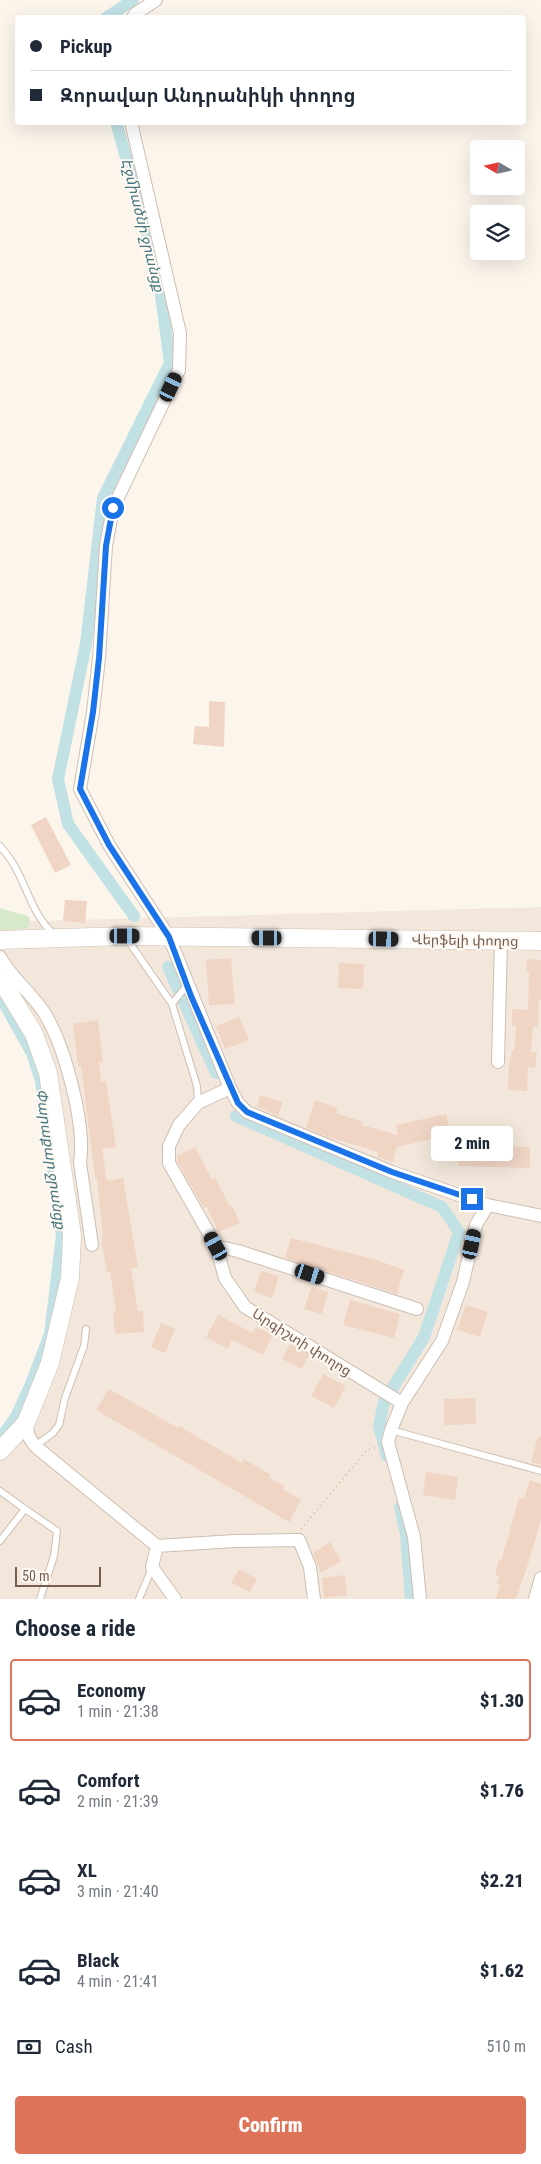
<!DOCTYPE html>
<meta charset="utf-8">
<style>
:root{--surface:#fff;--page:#f6f6f7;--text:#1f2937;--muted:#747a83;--line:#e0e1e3;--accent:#dd745a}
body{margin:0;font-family:"Roboto Condensed","Noto Sans Armenian",sans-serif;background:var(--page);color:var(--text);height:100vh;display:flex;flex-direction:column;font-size:19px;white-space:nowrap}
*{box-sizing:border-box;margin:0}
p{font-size:16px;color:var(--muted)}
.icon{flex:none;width:28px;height:28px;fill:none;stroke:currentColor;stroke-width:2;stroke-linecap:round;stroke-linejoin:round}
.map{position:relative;height:1599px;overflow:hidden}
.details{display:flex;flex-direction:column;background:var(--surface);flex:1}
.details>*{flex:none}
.hud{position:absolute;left:15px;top:15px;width:511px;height:110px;border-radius:5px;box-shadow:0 5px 20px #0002;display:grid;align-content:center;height:110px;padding:0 15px;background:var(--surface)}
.needle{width:32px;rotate:279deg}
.controls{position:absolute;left:470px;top:140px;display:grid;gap:10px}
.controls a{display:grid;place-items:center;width:55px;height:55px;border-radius:5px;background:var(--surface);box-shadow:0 5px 20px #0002;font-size:25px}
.scale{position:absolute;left:15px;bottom:12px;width:86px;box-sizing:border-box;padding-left:5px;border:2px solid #775d50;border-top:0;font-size:14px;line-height:18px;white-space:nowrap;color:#775d50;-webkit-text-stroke:4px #fef9f3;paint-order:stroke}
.end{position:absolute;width:22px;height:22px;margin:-11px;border:6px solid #1a73e8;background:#fff;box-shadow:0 0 0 2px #fff}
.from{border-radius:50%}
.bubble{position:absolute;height:35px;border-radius:5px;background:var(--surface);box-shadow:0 5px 20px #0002;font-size:16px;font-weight:800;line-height:35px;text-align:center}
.car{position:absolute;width:15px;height:30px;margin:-15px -8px;border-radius:6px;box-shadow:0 0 4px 1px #0007;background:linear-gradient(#222 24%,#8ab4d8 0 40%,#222 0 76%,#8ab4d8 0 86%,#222 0)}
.hud b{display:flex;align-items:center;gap:18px;height:48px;font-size:19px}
.hud b+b{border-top:1px solid var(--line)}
.hud i{width:12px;height:12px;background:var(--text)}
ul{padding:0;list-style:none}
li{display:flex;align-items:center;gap:15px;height:82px;margin:0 10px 8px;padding:0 5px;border:2px solid transparent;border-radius:5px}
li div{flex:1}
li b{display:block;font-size:19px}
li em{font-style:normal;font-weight:800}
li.active{border-color:var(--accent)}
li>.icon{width:45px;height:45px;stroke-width:1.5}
h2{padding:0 15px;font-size:22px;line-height:60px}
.pay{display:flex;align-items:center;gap:12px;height:55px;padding:0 15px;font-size:19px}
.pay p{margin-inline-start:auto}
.primary-button{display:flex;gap:10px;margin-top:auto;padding:10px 15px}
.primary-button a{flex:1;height:58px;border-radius:5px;background:var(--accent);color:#fff;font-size:20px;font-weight:800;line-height:58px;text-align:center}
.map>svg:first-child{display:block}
.residential{fill:#f3e7db}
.green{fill:#d8e9cb}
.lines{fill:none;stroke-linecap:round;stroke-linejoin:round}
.canal{stroke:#c1e1e5;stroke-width:12}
.building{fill:#f0d5c5}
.lane-casing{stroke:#cebeb2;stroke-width:8}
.street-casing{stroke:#cebeb2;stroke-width:14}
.secondary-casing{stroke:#d1beb0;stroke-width:19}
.path{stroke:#d5b8a8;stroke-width:2;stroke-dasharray:1 4;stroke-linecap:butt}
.lane{stroke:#fff;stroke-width:6}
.street{stroke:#fff;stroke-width:12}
.secondary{stroke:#fff;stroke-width:18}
.route{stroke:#1a73e8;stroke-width:6}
.labels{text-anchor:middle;stroke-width:4;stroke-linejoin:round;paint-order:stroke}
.street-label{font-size:14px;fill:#775d50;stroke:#fef9f3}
.water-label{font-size:15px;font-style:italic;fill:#477881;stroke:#fef9f3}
</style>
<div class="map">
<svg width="541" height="1599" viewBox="0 0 541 1599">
<rect width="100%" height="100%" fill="#fcf5ec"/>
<path class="residential" d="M541,907V1599H0V1450L26,1411L66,1274L43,1079L0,1003V922Z"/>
<path class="green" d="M0,908L28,916L30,922L28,928L4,931L0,929Z"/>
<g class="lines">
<path class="canal" d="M106,18L133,0
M116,122L158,273L170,363L103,498L86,644L58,779L68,824L134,916
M168,967L216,1073
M0,996L32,1053L41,1081L62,1235L50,1334L31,1384L16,1417L0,1439
M236,1116L442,1207L459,1232L424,1337L384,1402L379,1426L387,1456
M400,1507L406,1534L411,1599"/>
</g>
<path class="building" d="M209,701L225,702L224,747L193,744L195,726L209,727Z
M46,817L71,865L55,873L31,825Z
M65,900L87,901L85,923L63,921Z
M231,958L235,1004L209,1005L206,960Z
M527,959L541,960V1000L539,999L538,1027H533L531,1052L537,1053L535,1068L528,1067L527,1091L508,1090L509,1067L512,1050L514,1051L516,1026H512V1009L528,1010L529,972H526Z
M339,963L364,964L363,989L338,988Z
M239,1017L249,1040L225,1049L216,1026Z
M98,1020L103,1062L99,1063L101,1082L106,1081L116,1147L102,1149L107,1181L123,1178L138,1267L131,1268L138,1311H143L144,1332L115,1334L113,1313H116L110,1272H107L101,1239L103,1238L97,1178H95L81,1066H78L73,1024Z
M260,1095L283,1102L278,1116L257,1107Z
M315,1100L338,1108L336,1113L363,1122L362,1125L398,1135L396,1125L446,1114L451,1135L397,1147L393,1162L377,1157L378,1152L328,1137L306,1128Z
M459,1145L530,1147V1168L458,1166Z
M195,1147L212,1180L215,1178L230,1206L232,1205L240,1223L218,1232L207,1207L204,1208L177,1161V1156Z
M291,1238L377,1260L404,1270L397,1294L285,1258Z
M261,1271L279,1276L272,1298L254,1292Z
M311,1287L328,1292L322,1314L304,1309Z
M350,1300L400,1314L394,1338L343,1325Z
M466,1305L488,1312L480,1337L457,1330Z
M218,1315L253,1333L256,1327L273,1335L263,1355L232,1340L228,1349L206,1337Z
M161,1323L175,1329L165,1353L151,1347Z
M290,1344L309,1355L302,1369L282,1359Z
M323,1374L346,1386L334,1408L311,1396Z
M109,1389L178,1428L179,1426L242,1463L244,1459L271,1475L269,1478L284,1486L283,1489L301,1500L289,1522L96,1410Z
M475,1398L476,1424L444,1425V1399Z
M538,1436L541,1437V1465L531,1462Z
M426,1472L458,1477L455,1500L423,1495Z
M530,1480L541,1484V1519L530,1558L516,1599H496L500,1584H497L499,1576L495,1575L499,1560L501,1561L519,1498L524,1499Z
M330,1542L341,1561L321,1573L313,1553Z
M239,1569L257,1579L250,1592L231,1583Z
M345,1575L347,1595L324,1598L322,1578Z"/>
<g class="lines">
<defs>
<path id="lane" d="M0,846C5,852 10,858 14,865C28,889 33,916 54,934
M127,939L172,1004L197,1086L198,1103
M172,1004L187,985
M391,1430L541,1471
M35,1446L53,1433L59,1425L65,1398L84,1346L86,1329
M0,1491L25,1509L0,1541
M25,1509L57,1531L54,1556L40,1599
M139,1599L152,1568"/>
<path id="street" d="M133,18L135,14L156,0
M131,122L180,333L179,370L113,508L106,546L99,658L93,712L80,789L109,845L169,937L230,1088L238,1103L247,1112L392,1172L488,1205L541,1216
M0,957C12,979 32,993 45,1014C65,1047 86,1125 80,1163L92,1245
M498,1062L501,940
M230,1088L198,1103L179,1125L169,1146V1163L216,1246L225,1278L245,1307L402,1403
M216,1246L238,1251L417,1309
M26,1423L29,1437L35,1446L157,1546L152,1567L175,1599
M157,1546L234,1541L299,1540L310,1567L314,1599
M420,1599L414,1537L388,1442L391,1430L402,1403L442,1341L463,1282L476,1225L488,1205
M535,1599L541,1578"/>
<path id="secondary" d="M0,940L125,936L541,941
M0,978L34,1034L48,1073L72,1235L70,1278L50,1363L26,1423L0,1451"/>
</defs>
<use href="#lane" class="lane-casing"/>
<use href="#street" class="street-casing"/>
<use href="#secondary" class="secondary-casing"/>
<path class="path" d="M301,1529L367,1450L377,1447"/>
<use href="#lane" class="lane"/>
<use href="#street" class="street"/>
<use href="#secondary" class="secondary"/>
</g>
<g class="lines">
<path class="route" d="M113,508L106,546L99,658L93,712L80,789L109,845L169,937L191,996L238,1103L247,1112L392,1172L472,1199"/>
</g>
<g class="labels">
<g class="street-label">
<text transform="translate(465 940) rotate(1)" y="5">Վերֆելի փողոց</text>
<text transform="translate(302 1342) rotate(32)" y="5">Արգիշտի փողոց</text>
</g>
<g class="water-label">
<text transform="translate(143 225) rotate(76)" y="5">Էջմիածնի ջրանցք</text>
<text transform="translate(51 1159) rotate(82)" y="5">Փարաքար ջրանցք</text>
</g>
</g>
</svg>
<div class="controls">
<a><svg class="needle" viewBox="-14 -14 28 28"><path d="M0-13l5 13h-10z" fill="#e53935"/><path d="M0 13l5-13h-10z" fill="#747a83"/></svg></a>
<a><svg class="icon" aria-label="layers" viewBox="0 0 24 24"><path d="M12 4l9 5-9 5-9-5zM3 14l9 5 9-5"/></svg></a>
</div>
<div class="scale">50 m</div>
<i class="end from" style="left:113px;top:508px"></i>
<i class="end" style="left:472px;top:1199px"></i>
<div class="bubble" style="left:431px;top:1126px;width:82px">2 min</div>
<i class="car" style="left:171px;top:387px;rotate:25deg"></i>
<i class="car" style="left:125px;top:936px;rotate:90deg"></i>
<i class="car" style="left:267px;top:938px;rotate:270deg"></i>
<i class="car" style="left:384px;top:939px;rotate:91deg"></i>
<i class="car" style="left:472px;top:1244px;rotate:12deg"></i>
<i class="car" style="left:216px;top:1246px;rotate:331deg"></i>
<i class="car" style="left:310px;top:1274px;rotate:108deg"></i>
<div class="hud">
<b><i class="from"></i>Pickup</b>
<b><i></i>Զորավար Անդրանիկի փողոց</b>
</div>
</div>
<section class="details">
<h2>Choose a ride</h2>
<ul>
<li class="active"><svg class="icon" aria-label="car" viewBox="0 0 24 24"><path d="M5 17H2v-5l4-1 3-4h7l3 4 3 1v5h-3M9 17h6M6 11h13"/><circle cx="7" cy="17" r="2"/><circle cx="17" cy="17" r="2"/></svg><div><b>Economy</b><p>1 min · 21:38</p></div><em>$1.30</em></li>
<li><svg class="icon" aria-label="car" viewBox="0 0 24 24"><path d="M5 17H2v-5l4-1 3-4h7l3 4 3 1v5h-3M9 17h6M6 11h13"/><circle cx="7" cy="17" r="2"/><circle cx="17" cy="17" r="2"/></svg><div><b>Comfort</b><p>2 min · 21:39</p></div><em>$1.76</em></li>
<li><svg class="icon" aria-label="car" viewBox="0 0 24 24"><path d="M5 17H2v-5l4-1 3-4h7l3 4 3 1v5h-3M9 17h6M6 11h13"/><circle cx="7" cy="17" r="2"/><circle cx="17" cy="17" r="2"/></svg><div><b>XL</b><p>3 min · 21:40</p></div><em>$2.21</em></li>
<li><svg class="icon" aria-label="car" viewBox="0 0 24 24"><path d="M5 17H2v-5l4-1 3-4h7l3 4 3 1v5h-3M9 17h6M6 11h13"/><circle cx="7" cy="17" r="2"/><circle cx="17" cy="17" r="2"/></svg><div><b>Black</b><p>4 min · 21:41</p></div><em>$1.62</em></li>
</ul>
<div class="pay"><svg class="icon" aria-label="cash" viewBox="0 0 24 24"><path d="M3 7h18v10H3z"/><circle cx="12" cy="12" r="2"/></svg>Cash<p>510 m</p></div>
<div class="primary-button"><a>Confirm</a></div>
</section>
